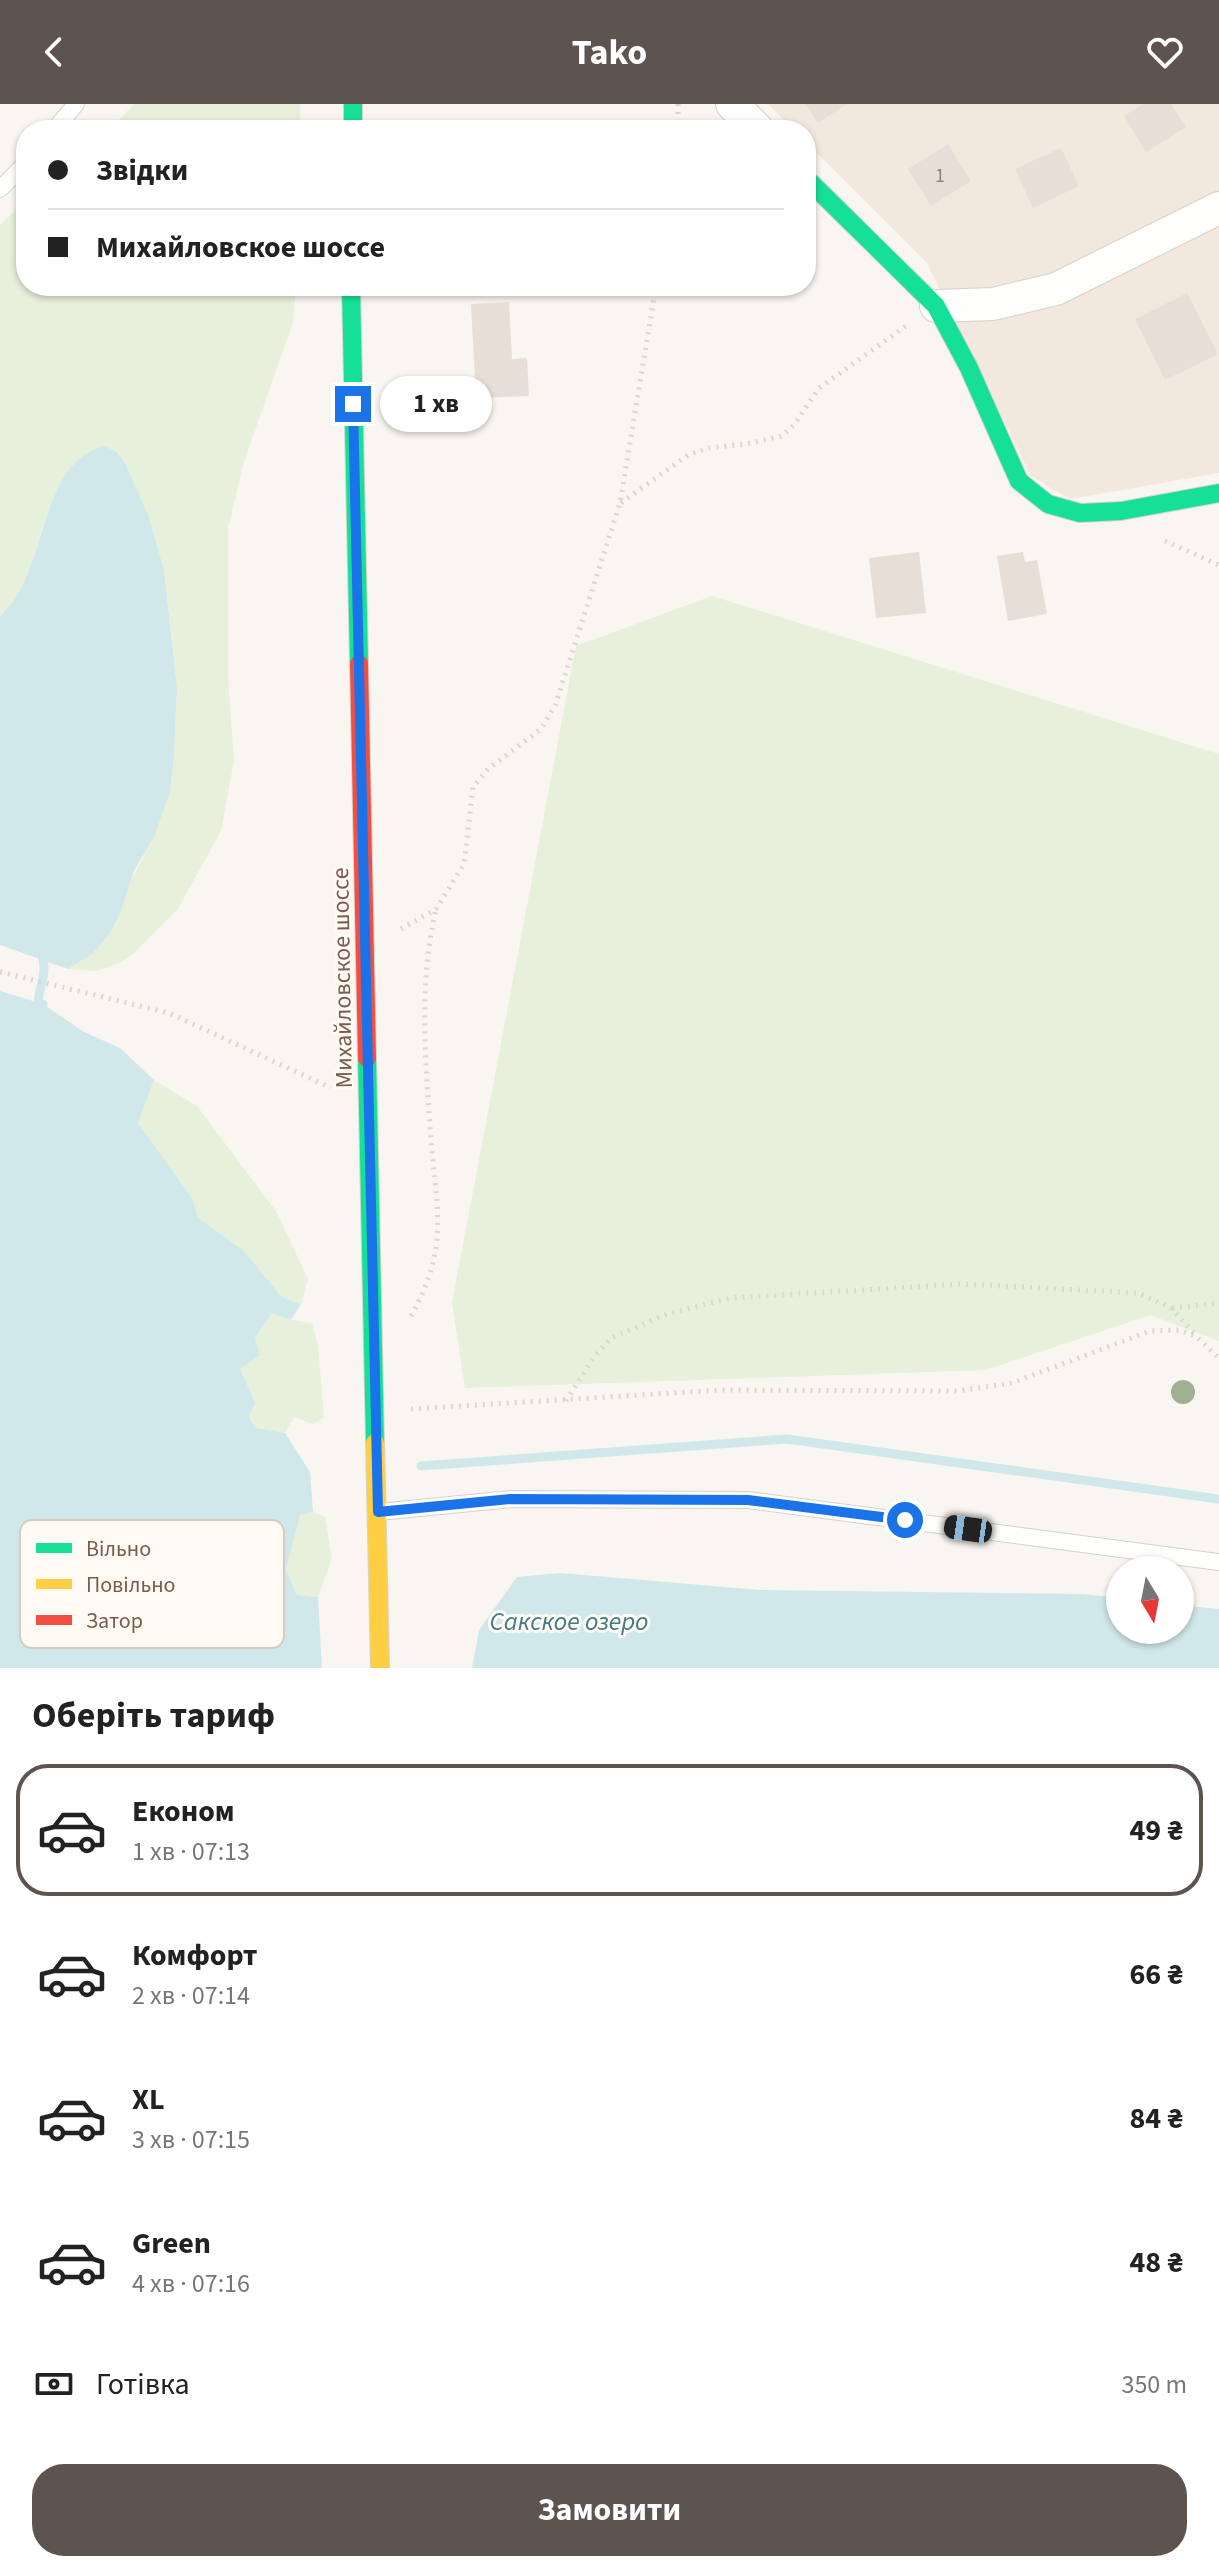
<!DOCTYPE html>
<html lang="uk">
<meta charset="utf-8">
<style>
:root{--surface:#fff;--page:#f6f6f6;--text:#222;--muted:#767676;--line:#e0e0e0;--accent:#5d544f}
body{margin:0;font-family:"Source Sans 3",sans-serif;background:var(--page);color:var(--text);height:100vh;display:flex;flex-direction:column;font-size:30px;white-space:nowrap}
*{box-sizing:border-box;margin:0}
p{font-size:26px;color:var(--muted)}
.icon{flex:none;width:44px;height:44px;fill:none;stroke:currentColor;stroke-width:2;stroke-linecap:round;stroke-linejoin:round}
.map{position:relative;height:1564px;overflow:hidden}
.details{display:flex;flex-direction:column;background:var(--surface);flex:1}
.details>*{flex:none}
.guide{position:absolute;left:16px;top:16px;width:800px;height:176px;border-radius:32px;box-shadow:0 2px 6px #0004;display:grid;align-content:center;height:176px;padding:0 32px;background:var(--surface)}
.needle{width:52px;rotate:170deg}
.fabs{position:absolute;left:1106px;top:1452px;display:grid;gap:16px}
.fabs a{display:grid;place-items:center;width:88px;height:88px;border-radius:50%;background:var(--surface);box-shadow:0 2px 6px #0004;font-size:40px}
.end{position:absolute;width:36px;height:36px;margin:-18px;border:10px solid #1a73e8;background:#fff;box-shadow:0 0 0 4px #fff}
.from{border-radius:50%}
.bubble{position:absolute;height:56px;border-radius:28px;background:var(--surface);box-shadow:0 2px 6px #0004;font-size:26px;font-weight:700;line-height:56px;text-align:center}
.car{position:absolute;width:24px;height:48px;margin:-24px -12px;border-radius:10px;box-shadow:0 0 6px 2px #0007;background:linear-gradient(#222 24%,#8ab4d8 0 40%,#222 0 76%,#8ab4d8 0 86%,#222 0)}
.guide b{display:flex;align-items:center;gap:28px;height:76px;font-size:30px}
.guide b+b{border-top:2px solid var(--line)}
.guide i{width:20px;height:20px;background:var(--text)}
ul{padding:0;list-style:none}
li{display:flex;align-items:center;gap:24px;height:132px;margin:0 16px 12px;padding:0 16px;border:4px solid transparent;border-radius:32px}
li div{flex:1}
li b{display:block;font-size:30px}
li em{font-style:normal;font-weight:700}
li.active{border-color:var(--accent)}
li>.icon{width:72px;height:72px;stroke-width:1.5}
h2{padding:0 32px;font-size:36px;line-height:96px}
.pay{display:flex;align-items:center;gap:20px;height:88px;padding:0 32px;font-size:30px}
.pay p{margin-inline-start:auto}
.button{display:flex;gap:16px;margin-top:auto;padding:16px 32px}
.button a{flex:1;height:92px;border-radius:32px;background:var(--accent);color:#fff;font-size:32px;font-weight:700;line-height:92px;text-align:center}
header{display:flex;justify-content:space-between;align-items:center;height:104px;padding:0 32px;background:var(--accent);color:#fff;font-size:36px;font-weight:700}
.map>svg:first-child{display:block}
.residential{fill:#f2e8de}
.green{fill:#e7f0db}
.water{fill:#d0e8ea}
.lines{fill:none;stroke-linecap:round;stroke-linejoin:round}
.stream{stroke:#d0e8ea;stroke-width:9}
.building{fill:#e6ded7}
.lane-casing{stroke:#d7d1cb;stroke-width:18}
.street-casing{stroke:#d7d1cb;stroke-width:34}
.fast-casing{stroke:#d9d2cb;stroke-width:20}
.slow-casing{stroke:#d9d2cb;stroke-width:20}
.jam-casing{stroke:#d9d2cb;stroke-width:20}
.path{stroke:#dcd5d0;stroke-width:5;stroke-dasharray:2 6;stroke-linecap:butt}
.lane{stroke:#fefefd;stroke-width:16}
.street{stroke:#fefefd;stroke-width:32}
.fast{stroke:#16e098;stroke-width:18}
.slow{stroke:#ffcf43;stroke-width:18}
.jam{stroke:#f24e42;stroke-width:18}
.tree{fill:#9eb190}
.route{stroke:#1a73e8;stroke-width:10}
.labels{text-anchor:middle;stroke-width:6;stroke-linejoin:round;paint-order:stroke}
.number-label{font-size:20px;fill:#977e72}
.street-label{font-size:24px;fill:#7a5c4d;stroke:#fffaf3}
.water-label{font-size:26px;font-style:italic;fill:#437c86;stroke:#fffaf3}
.key{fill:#fffaf3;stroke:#d7cbc1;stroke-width:2}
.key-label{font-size:22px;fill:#7a5c4d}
</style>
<header><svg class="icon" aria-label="back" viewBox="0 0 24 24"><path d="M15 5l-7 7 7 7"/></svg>Tako<svg class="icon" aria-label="heart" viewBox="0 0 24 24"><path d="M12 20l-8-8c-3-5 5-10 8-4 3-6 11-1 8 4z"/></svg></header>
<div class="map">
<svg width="1219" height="1564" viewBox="0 0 1219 1564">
<rect width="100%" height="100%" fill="#f9f5f0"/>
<path class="residential" d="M768,0H1219V369L1070,395L1031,372L927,159L806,38V26H794Z"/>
<path class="green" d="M134,0H300V26H109Z
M26,97V182H296L293,218L243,361L228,425V573L234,657L221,727L178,805L132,851L117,860L96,867L68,865L92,850L153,735L174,651L177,584L164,466L149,413L126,361L46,414L27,475L14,500L0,512V121Z
M712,492L1219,650V1237L1150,1211L985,1266L465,1284L452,1199L576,542Z
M154,976L197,1002L276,1107L308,1175L301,1200L282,1193L244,1147L197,1114L192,1094L138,1019Z
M272,1208L291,1216L312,1219L318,1241L324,1314L313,1320L294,1313L285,1329L255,1325L249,1313L240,1264L260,1251L255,1234Z
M235,1390L300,1410L313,1408L325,1413L332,1454L318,1493L297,1491Z"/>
<path class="water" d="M104,342L117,348L126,361L149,413L164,466L177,584L174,651L170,688L153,735L134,767L120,809L110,829L92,850L68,865L0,841V512C49,471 36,360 104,342Z
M0,887L43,900L84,928L120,944L154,976L138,1019L192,1094L198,1114L244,1147L282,1193L301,1200L291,1216L272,1209L255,1234L260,1251L240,1265L255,1299L249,1313L255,1324L285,1329L310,1368L313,1408L300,1411L286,1466L297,1491L318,1493L322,1564H0Z
M560,1469L760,1486L1083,1490L1120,1494V1526H1180V1501L1219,1505V1564H472L479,1526L517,1473Z"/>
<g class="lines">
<path class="stream" d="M43,855C47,873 38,884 38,901L43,900
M421,1362L787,1335L1219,1395"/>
</g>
<path class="building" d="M805,0H847L818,19Z
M1143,0H1171L1186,23L1146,48L1124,12Z
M948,40L971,77L931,102L908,65Z
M1061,44L1079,82L1033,104L1015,65Z
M1187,189L1218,250L1165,276L1135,215Z
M509,198L512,255L527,254L529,292L476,294L471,200Z
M919,448L926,509L876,514L869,454Z
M1023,448L1025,458L1037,456L1047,510L1008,517L997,452Z"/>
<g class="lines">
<defs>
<path id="lane" d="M54,26L76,0
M0,85L26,59
M379,1408L511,1395L748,1396L1219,1458"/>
<path id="street" d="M732,0L758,26
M936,202L993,200L1056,185L1219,104"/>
<path id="fast" d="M353,0V26
M806,74L936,202L969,264L1019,377L1048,400L1080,409L1121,407L1219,389
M351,182L359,560
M367,954L375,1339"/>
<path id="slow" d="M375,1339L380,1564"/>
<path id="jam" d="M359,560L367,954"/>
</defs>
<use href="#lane" class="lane-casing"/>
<use href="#street" class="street-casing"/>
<use href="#fast" class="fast-casing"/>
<use href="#slow" class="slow-casing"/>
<use href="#jam" class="jam-casing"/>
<path class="path" d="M678,26V0
M621,399L688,351L708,344L746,340L782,332L794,321L819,284L906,222
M1165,437L1219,461
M401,825L436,805L464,760L473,683L488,665L541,625L555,602L620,399L656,182
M0,868L169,909L331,984
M1172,1204L1219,1199
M411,1212C452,1139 435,1101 430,1023C425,949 419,877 436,805
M566,1297L594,1253L611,1234L667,1210L731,1194L962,1180L1138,1189L1171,1204L1194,1229
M411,1305L721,1286L957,1287L1012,1279L1150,1227L1179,1226L1196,1232L1219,1254"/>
<use href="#lane" class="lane"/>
<use href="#street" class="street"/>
<use href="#fast" class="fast"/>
<use href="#slow" class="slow"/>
<use href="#jam" class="jam"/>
</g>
<circle class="tree" cx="1183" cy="1288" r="12"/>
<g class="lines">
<path class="route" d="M353,300L378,1408L511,1395L748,1396L905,1416"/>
</g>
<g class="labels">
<g class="number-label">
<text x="940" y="78">1</text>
</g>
<g class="street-label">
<text transform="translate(342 874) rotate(-91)" y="8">Михайловское шоссе</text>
</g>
<g class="water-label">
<text x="569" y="1526">Сакское озеро</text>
</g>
</g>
<rect x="20" y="1416" width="264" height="128" rx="12" class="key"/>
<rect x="36" y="1439" width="36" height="10" fill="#16e098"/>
<rect x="36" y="1475" width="36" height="10" fill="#ffcf43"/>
<rect x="36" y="1511" width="36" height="10" fill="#f24e42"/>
<g class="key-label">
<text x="86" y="1452">Вільно</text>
<text x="86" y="1488">Повільно</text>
<text x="86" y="1524">Затор</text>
</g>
</svg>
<div class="fabs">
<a><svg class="needle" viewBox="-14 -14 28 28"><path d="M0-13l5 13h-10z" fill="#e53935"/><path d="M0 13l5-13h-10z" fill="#767676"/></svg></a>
</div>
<i class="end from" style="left:905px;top:1416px"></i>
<i class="end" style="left:353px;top:300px"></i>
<div class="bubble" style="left:380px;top:272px;width:112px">1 хв</div>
<i class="car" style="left:968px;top:1425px;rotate:278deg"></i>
<div class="guide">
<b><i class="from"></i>Звідки</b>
<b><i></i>Михайловское шоссе</b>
</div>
</div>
<section class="details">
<h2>Оберіть тариф</h2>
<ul>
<li class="active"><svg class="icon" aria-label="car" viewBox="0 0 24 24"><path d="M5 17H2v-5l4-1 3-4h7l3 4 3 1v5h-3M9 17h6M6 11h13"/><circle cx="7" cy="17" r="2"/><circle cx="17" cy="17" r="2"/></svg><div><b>Економ</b><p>1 хв · 07:13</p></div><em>49 ₴</em></li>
<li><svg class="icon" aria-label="car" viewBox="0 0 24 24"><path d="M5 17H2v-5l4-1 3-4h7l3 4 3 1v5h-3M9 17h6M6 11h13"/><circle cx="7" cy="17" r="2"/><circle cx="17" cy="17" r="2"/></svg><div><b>Комфорт</b><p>2 хв · 07:14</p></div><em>66 ₴</em></li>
<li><svg class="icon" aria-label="car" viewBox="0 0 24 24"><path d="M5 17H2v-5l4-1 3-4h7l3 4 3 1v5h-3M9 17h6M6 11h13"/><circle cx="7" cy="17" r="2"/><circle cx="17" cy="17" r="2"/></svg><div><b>XL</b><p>3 хв · 07:15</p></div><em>84 ₴</em></li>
<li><svg class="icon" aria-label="car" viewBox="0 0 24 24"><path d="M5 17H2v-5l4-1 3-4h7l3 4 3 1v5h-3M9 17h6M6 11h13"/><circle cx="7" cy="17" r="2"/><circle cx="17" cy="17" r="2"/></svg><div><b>Green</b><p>4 хв · 07:16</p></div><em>48 ₴</em></li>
</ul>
<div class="pay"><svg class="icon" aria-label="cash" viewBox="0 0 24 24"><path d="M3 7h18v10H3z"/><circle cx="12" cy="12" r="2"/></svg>Готівка<p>350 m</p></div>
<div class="button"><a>Замовити</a></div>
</section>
